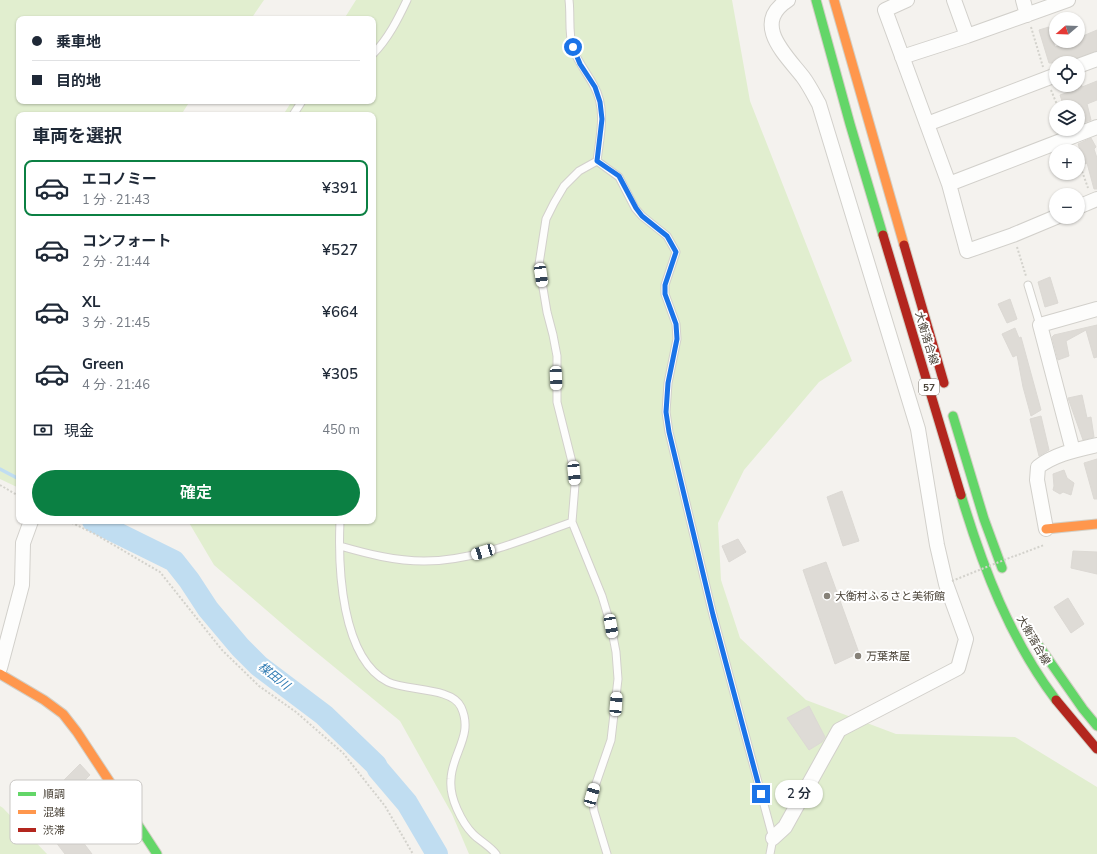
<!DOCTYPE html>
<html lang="ja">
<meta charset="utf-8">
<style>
:root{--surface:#fff;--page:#f6f6f7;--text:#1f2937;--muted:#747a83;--line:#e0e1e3;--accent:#0b8043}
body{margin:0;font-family:"Nunito Sans","Noto Sans JP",sans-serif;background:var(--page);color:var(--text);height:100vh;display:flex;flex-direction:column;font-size:15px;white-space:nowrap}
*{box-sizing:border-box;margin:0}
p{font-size:13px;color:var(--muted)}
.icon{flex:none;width:22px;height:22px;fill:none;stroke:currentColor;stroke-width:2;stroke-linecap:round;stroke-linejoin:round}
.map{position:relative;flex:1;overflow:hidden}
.side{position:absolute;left:16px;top:112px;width:360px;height:412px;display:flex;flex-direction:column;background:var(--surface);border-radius:8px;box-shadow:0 1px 3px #0004}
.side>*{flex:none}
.guide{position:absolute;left:16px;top:16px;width:360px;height:88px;border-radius:8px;box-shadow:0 1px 3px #0004;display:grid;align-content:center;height:88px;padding:0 16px;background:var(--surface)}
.needle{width:26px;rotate:251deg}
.fabs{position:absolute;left:1049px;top:12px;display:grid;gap:8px}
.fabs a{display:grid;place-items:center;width:36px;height:36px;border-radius:50%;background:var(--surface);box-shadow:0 1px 3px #0004;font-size:20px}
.end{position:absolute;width:18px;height:18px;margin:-9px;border:5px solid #1a73e8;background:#fff;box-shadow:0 0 0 2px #fff}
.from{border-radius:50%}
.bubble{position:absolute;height:28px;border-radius:14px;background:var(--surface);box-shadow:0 1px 3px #0004;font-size:13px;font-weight:600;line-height:28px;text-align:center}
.car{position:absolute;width:12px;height:24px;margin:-12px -6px;border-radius:5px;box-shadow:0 0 3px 1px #0007;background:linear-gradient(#fff 24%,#345 0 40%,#fff 0 76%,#345 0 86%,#fff 0)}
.guide b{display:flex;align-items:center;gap:14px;height:38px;font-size:15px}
.guide b+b{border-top:1px solid var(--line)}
.guide i{width:10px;height:10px;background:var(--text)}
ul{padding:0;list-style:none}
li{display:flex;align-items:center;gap:12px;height:56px;margin:0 8px 6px;padding:0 8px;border:2px solid transparent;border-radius:8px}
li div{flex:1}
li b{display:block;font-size:15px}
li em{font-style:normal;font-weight:600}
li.active{border-color:var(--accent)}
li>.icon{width:36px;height:36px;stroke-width:1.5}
h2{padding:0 16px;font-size:18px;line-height:48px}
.pay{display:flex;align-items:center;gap:10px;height:44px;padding:0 16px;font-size:15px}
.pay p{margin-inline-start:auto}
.action{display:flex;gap:8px;margin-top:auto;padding:8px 16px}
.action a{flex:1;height:46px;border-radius:24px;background:var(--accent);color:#fff;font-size:16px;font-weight:600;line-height:46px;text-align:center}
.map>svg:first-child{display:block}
.green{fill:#e1eecf}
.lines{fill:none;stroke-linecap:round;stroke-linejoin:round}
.stream{stroke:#c0ddf1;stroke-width:3.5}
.river{stroke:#c0ddf1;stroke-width:22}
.building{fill:#dedbd6;stroke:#dcd9d4}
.lane-casing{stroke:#d2d0cb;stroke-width:9}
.street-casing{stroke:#d2d0cb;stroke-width:16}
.fast-casing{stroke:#d3cfc5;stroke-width:11}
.slow-casing{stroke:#d3cfc5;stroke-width:11}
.jam-casing{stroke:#d3cfc5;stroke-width:11}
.path{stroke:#d3d2cc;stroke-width:2;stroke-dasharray:2 2;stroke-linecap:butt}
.lane{stroke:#fdfdfc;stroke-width:7}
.street{stroke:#fdfdfc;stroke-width:14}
.fast{stroke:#63d668;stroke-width:9}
.slow{stroke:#ff974d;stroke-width:9}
.jam{stroke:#b3261e;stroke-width:9}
.path-bridge{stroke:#d3d2cc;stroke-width:2;stroke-dasharray:2 2;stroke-linecap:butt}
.route{stroke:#1a73e8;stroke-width:5}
.poi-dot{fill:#868178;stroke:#fff;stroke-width:1.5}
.labels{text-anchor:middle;stroke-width:4;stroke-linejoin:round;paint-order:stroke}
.shield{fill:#fff;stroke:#817c74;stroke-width:1}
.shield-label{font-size:10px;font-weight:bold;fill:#4b4439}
.street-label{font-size:11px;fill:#4b4439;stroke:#fff}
.poi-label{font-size:11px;fill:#4b4439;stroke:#fff;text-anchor:start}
.water-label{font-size:12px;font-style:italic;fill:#2e7ab2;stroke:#fff}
.key{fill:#fff;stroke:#c9c7c4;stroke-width:1}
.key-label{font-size:11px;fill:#4b4439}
</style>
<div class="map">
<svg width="1097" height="854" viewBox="0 0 1097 854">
<rect width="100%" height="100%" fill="#f4f2ee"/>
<path class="green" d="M0,0H264L251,19H19V101H190L181,115H19V488L0,479Z
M356,0H732L750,101L852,361L819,382L744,470L718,523L721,580L740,638L806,700L896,734L1015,737L1097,787V854H469L452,814L400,721L294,634L214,565L188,521H373V115H283L292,101H373V19H344Z
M0,806L3,808L47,854H0Z"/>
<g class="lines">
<path class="stream" d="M0,469L19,479
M92,521H93"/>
<path class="river" d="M93,521L174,561L189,580L208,609L240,647L259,666L324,715L376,765L378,769L407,803L437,854"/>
</g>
<path class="building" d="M1049,27L1055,47L1072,41H1078V38L1097,30V51L1064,63H1049L1039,30Z
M1097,81V100L1087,104L1091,120L1078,125V107H1064L1060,95L1078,89V83H1081L1082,87Z
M1091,138L1096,147L1094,149L1097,158V189H1094L1087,163L1085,164L1078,144Z
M1050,277L1058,303L1045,307L1038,282Z
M1010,299L1017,319L1007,323L998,304Z
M1097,325V357L1094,358L1086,330L1066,341L1069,356L1058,360L1052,337L1054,335Z
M1015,328L1019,338L1021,337L1041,410L1031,416L1023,387L1017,355L1013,357L1002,334Z
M1082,395L1087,418L1091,417L1094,437L1083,440L1068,398Z
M1041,416L1049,450L1039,456L1030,419Z
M1097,459V499H1094L1084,463Z
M1064,470L1067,478L1074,483L1071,495L1063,492L1060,494L1053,490L1054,486L1053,474Z
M842,491L859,541L843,546L827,497Z
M738,539L746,552L729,562L722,546Z
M1073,551L1097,552V574L1071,568Z
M826,562L859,653L835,664L803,570Z
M1068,598L1084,624L1071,633L1054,607Z
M809,706L825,737L822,742L809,750L787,718Z
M80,764L90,775L72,793L69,790L53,803L92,854H65L55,841L58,839L39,814L34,818L24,805L54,781L58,786Z"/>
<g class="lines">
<defs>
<path id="lane" d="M569,0C571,16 568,33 573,49C578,62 587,73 594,86C607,109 600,136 597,161
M373,54C388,39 398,19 407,0
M293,115L302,101
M597,161L619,177L635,208L642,216L667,236L676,252L665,285V294L676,324L677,339L668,383L666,412L669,432L713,615L773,838L770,854
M597,161L579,171L564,186L554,203L546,219L539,264L547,312L553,335L557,356V402L572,462L575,485L572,522L602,596L611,626L616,652L618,679L611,740L592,795L594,811L607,854
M1028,285L1040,325
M340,521C338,567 341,658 388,682C406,691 452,687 461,707C474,735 452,753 451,779C450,789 453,800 457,809C461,818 466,827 473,834C480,841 490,846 496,854
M340,546C368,554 395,561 424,561C475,561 525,539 572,522"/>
<path id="street" d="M907,0L885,10L949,184L967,251L1013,235L1056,217
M954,0L967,36L1068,0
M1023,0L1027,15
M902,57L967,36
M1078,66L1097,59
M927,124L1056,75
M949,184L1097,127
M1078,207L1097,199
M1073,451L1040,325L1097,309
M1046,529L1037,480L1038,467C1055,454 1076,450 1097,445
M0,668L22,585L23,543L31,521
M773,838L785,827L839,730L958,668L966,639L946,584L937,545L918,429L819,104C814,95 809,85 803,77C786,55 751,24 788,0"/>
<path id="fast" d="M816,0L850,124L883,235
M953,416L984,519L1002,568
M961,495C983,568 1010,639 1056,700
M1039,646L1083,709L1097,726
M127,808L157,854"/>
<path id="slow" d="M834,0L904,245
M1046,529L1097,524
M0,674L44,700L63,714L77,732L127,808"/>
<path id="jam" d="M883,235L961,495
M904,245L944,383
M1056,700L1097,749"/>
</defs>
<use href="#lane" class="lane-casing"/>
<use href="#street" class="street-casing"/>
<use href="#fast" class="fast-casing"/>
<use href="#slow" class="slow-casing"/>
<use href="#jam" class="jam-casing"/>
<path class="path" d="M1031,27L1043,67
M1051,90L1058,107
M1078,160L1088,188
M1017,247L1026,276
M0,485L19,496
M68,521L93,533L160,572L222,650L259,686L296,712L343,753L385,806L413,854
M1015,556L1044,545"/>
<use href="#lane" class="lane"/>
<use href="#street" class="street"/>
<use href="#fast" class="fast"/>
<use href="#slow" class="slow"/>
<use href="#jam" class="jam"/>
<path class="path-bridge" d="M952,581L1014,556"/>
</g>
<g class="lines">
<path class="route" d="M573,47L580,64L595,87L600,102L602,119L597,161L619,176L636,208L642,216L667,236L676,252L665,285V294L676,324L677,339L668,383L666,412L669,432L713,615L761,794"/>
</g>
<g class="poi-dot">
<circle cx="827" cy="596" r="4"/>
<circle cx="858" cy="656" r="4"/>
</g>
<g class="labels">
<rect class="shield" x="919" y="379" width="20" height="16" rx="3"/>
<g class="shield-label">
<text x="929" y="391">57</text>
</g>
<g class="street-label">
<text transform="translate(927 338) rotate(73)" y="4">大衡落合線</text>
<text transform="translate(1034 640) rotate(60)" y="4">大衡落合線</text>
</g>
<g class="poi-label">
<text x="835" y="600">大衡村ふるさと美術館</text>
<text x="866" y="660">万葉茶屋</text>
</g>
<g class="water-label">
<text transform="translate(274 676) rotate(38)" y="4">楳田川</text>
</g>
</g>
<rect x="10" y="780" width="132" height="64" rx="6" class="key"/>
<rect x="18" y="792" width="18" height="4" fill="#63d668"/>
<rect x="18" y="810" width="18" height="4" fill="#ff974d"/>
<rect x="18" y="828" width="18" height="4" fill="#b3261e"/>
<g class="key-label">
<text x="43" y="798">順調</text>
<text x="43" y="816">混雑</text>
<text x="43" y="834">渋滞</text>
</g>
</svg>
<div class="fabs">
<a><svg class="needle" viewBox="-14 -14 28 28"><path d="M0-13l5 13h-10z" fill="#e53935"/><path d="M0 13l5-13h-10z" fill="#747a83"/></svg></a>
<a><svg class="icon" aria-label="locate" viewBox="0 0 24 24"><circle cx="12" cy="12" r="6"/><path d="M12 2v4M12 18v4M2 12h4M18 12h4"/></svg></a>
<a><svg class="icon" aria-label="layers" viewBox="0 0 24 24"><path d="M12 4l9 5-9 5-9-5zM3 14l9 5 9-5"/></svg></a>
<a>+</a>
<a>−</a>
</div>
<i class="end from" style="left:573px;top:47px"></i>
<i class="end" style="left:761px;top:794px"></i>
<div class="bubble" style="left:775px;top:780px;width:48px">2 分</div>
<i class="car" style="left:541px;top:275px;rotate:172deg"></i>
<i class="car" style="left:556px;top:378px;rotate:178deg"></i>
<i class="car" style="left:574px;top:473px;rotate:175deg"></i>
<i class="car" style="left:483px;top:552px;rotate:253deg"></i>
<i class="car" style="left:611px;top:626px;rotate:170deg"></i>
<i class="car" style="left:616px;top:704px;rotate:4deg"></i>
<i class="car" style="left:592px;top:795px;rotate:16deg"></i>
<div class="guide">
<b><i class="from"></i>乗車地</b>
<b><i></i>目的地</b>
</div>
<section class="side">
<h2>車両を選択</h2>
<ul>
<li class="active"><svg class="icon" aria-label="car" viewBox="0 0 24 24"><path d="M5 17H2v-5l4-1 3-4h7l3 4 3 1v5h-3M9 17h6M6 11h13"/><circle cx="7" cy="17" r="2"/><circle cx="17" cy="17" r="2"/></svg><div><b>エコノミー</b><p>1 分 · 21:43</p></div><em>¥391</em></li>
<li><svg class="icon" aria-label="car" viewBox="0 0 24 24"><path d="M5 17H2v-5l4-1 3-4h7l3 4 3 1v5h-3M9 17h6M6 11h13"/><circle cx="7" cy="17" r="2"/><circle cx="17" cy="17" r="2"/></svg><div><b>コンフォート</b><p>2 分 · 21:44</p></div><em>¥527</em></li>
<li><svg class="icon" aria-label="car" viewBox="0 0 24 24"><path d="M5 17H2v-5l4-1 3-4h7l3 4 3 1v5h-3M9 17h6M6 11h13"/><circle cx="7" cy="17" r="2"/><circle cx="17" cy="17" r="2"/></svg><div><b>XL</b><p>3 分 · 21:45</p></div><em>¥664</em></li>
<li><svg class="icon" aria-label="car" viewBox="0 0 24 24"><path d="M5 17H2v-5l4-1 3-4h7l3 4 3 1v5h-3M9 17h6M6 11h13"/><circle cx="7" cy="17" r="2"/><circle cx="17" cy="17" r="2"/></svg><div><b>Green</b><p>4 分 · 21:46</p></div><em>¥305</em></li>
</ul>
<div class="pay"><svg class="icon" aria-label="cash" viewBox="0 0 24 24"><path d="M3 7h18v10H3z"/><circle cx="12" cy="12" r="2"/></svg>現金<p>450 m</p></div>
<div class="action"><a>確定</a></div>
</section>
</div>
